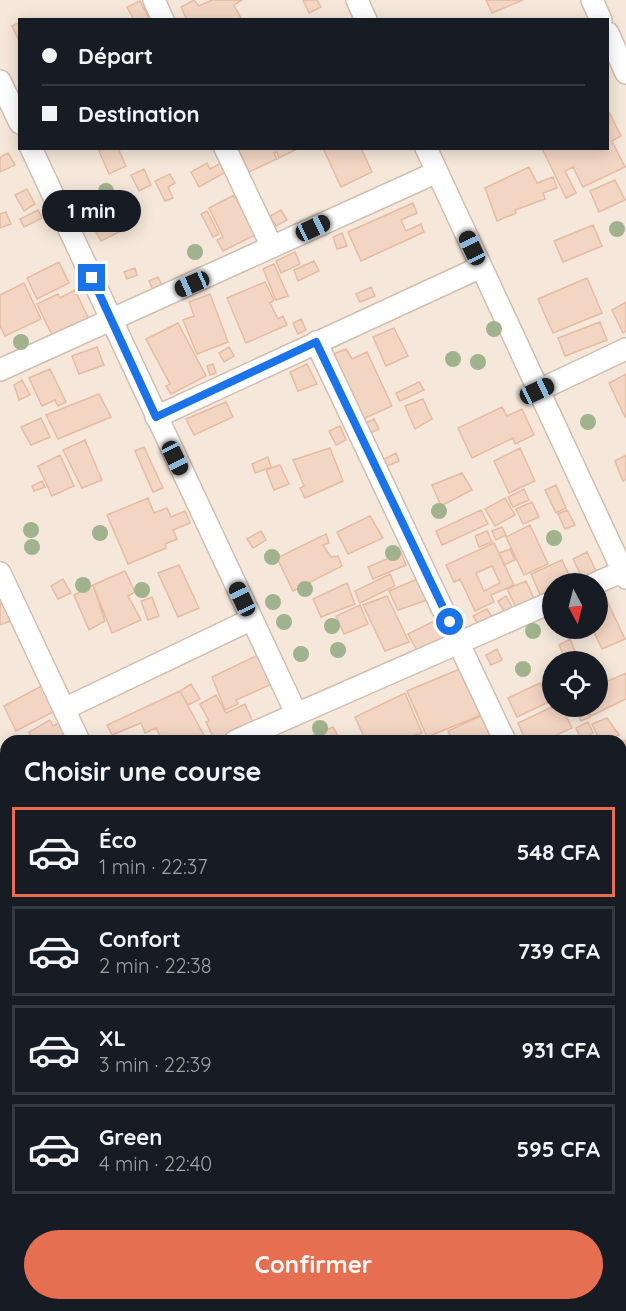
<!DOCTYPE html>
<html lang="fr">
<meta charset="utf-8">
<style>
:root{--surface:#171b24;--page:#242831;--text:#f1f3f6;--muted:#9ea1a6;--line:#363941;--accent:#e76f51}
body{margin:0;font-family:Quicksand,sans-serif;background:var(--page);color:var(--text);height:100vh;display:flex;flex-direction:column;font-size:22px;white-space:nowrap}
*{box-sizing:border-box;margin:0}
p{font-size:20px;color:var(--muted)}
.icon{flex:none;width:33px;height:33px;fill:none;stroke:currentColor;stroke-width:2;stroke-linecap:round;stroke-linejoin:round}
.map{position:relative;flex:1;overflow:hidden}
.side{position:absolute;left:0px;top:735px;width:627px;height:576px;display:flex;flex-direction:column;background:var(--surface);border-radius:18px 18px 0 0;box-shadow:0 3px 15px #0003}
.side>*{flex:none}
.hud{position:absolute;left:18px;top:18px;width:591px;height:132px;border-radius:0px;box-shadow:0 3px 15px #0003;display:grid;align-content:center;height:132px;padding:0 24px;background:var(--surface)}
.needle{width:39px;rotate:173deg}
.controls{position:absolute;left:542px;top:573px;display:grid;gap:12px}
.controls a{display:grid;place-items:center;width:66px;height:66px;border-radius:50%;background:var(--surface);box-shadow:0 3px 15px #0003;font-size:30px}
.end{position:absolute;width:27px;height:27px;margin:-14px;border:8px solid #1a73e8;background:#fff;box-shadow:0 0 0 3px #fff}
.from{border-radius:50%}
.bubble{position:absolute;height:42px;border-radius:21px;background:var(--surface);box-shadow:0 3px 15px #0003;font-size:20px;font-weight:700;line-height:42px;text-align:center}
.car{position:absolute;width:18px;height:36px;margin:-18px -9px;border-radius:8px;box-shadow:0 0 4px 2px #0007;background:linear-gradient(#222 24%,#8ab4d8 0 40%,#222 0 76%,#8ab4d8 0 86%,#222 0)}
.hud b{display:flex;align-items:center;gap:21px;height:57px;font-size:22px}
.hud b+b{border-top:2px solid var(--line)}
.hud i{width:15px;height:15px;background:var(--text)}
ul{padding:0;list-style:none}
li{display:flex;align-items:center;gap:18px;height:90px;margin:0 12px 9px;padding:0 12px;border:3px solid var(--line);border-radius:0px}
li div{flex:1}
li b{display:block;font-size:22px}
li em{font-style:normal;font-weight:700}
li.current{border-color:var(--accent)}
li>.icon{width:54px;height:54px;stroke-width:1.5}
h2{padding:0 24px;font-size:27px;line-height:72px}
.cta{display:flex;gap:12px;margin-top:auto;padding:12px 24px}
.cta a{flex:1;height:69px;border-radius:36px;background:var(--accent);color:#fff;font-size:24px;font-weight:700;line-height:69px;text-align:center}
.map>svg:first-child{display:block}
.residential{fill:#f5e8da;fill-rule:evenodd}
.building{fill:#f3d5c3;stroke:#e6bba3;stroke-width:1.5;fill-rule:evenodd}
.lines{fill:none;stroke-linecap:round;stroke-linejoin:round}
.minor-casing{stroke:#d1beb0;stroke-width:24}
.tertiary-casing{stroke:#d1beb0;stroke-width:28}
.primary-casing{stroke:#dad1cd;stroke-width:36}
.minor{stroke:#fff;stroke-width:21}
.tertiary{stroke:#fff;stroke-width:26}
.primary{stroke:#fbd9a5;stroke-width:33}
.tree{fill:#a0b28e}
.route{stroke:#1a73e8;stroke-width:8}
</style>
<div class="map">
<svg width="626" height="1311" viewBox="0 0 626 1311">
<rect width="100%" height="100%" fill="#fdf6ec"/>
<path class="residential" d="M0,0H626V1311H0ZM20,20H608V148H20ZM552,584H597V628H552ZM552,662H597V706H552ZM6,741H621V1305H6Z"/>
<path class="building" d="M194,0L199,6L212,0H242L234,5L242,20H187L181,7Z
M303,0H317L321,7L309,13Z
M486,0H523L492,13Z
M140,1L150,20H134L127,7Z
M20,22V43L12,26Z
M609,112L621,136L612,141L625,167L583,187L573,167L565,171L576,193L566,198L542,148H608Z
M105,148H118L126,166L109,174L99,151Z
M238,148H299L279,158L277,152L274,153L277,159L249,172Z
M323,148H361L372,172L341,187Z
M8,153L15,165L0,172V157Z
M207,163L210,169L221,163L226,172L199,187L191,172Z
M529,167L537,183L553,177L557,188L543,193L545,199L515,210L516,213L497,221L485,188Z
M144,169L151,185L139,191L131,175Z
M170,174L175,183L168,187L173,198L165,201L155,181Z
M615,180L625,200L599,212L590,191Z
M27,189L35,204L24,211L15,195Z
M234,195L255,235L223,251L217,240L223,237L209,208Z
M413,203L417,213L401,220L406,231L421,224L424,232L361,261L348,232Z
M38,210L42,218L24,227L20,219Z
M281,210L287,220L276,226L270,216Z
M207,211L219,234L213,237L201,214Z
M6,212L11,224L0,228V214Z
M118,222L123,230L101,241L96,232Z
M593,225L602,246L563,262L554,241Z
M342,233L347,246L337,249L333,237Z
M295,252L300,264L281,273L276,261Z
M314,261L319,271L298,281L294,270Z
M59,262L69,283L37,299L27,278Z
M274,264L288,296L276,300L263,269Z
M135,268L137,275L127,279L124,272Z
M158,277L162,285L153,290L149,281Z
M587,278L602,313L553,333L538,299Z
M265,282L274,300L270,303L278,319L283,316L287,325L246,343L227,298Z
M24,283L41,319L5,336L0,326V295Z
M371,287L375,296L360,302L356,294Z
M75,290L90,322L54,339L37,304L58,294L60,298Z
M210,294L228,342L197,354L183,320L194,316L189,302Z
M626,302V331L623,333L612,310Z
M301,319L306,330L298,334L293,323Z
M600,322L607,340L565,356L558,338Z
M178,323L206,376L171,394L166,386L170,384L146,339Z
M394,328L408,356L386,366L373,337Z
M97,347L104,365L79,374L72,356Z
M229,347L234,356L224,362L219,353Z
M346,349L352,359L367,352L392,406L363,419L331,355Z
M213,364L216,373L210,375L207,366Z
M307,364L317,384L298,391L290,372Z
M50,369L66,402L58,406L55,400L42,406L29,378Z
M626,374V416L625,417L609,383Z
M22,380L30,395L19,400L14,385Z
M419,382L424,390L400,401L396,393Z
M99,394L111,417L58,439L46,415Z
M423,399L432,419L415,429L405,406Z
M226,402L233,417L194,435L186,419Z
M502,407L507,416L522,409L534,435L515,444L513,438L472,458L458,428Z
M41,418L50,437L31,445L21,427Z
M374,419L379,429L369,434L364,424Z
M340,426L346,440L336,445L329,431Z
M85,440L102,480L82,488L63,450Z
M144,447L163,488L153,492L135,451Z
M330,448L343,481L305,498L300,488L304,486L293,460Z
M520,448L535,481L509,493L494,461Z
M396,453L399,461L387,466L384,459Z
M60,455L74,486L52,496L38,466Z
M626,455V479L623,481L615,461Z
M268,457L271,467L255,473L252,464Z
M280,465L289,484L274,490L266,470Z
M462,473L472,490L441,506L432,485Z
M42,481L45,487L34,491L32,486Z
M556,485L566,508L556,513L545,490Z
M524,489L529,500L513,507L508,497Z
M148,498L154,513L167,508L171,517L185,511L190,523L173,530L177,539L165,544L166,548L128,564L107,515Z
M505,498L515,515L495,526L485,509Z
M532,502L539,517L523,524L516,509Z
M481,510L488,524L442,545L436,531Z
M567,510L575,525L565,529L558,514Z
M370,516L383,538L348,554L337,532Z
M530,525L548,564L524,575L506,537Z
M502,527L506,535L496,540L492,531Z
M261,531L266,540L253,548L247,539Z
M487,531L492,542L479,547L475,536Z
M326,534L329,543L323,545L331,557L338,556L342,566L293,591L277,558Z
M494,543L514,585L491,595L494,602L475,611L460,579L454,582L446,565ZM492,566L500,583L484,591L476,573Z
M510,549L515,560L504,565L499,553Z
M587,552L598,575L584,581L573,559Z
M401,553L406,565L373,579L368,567Z
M562,560L573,584H552V595L542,599L531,574Z
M179,565L199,608L178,617L158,573Z
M125,571L135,592L128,596L141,620L112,633L93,585Z
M390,574L395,586L360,603L355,591Z
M422,577L433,598L398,610L389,591Z
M63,579L71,593L58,599L51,586Z
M0,580L18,618L0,625Z
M526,581L536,603L518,611L507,589Z
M347,583L355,604L321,617L313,599Z
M93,585L105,621L89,630L74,595Z
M387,596L409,642L385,651L363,605Z
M506,596L513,609L505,613L498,601Z
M152,597L159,616L148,620L141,601Z
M607,601L625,639L602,649L592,628H597V606Z
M360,605L368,624L344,634L336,616Z
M487,609L494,620L480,627L473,616Z
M442,617L453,638L419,654L408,634Z
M570,639L576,653L565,658L559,645Z
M497,649L502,660L491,665L486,655Z
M258,655L272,684L236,700L238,704L225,710L212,677Z
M462,668L481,715L427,737L407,691Z
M626,673V699L591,716L587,706H597V686Z
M549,681L552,693L548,695L542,685Z
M47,683L59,709L16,731L4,706Z
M540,683L549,702L517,717L508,698Z
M191,684L200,699L188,705L180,691Z
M180,691L207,741H163L156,728L145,733L141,723L112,735L107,725Z
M405,693L422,733L409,737L410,741H366L355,717Z
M216,695L226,713L245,704L255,727L224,741H215L206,722L209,721L200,704Z
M554,706H561L572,728L543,741H526L518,723Z
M585,706L590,717L581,721L575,707Z
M489,712L503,741H453L448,731Z
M607,718L619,735L607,741H600L592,724Z
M67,719L76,741H33L29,732L50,720L53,726Z
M588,722L593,733L581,739L576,728Z
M333,727L338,736L326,741H313L311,736Z
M626,740V758L623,760L621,742Z
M6,752V773L0,776V755Z
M626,782V801L621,784Z
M6,878V897L0,884V880Z
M626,1107V1118L621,1121V1109Z
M621,1190L626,1200V1207L621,1209Z
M626,1296V1311H624L621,1298Z
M143,1305H185L188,1311H146Z
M189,1305H225L226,1307L218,1311H191Z
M248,1305H287L290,1311H237Z
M288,1305H308L311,1311H290Z
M326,1305L329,1310L326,1311H313L311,1306Z"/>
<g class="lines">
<defs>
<path id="minor" d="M154,0L163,20
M357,0L366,20
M592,0L601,20
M608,33L626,73
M0,81L20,123
M31,148L296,713
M225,148L272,247
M426,148L626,578
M316,342L505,741
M0,370L437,172
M537,391L626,349
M156,417L481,267
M0,573L79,741
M594,584L623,571
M64,709L252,619
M235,741L552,602
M0,848L6,846
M0,1026L6,1023
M621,1152L626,1164
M621,1234L626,1231
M397,1305L399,1311
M598,1305L600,1311
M459,1311L471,1305"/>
<path id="tertiary" d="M621,975L626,973"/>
<path id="primary" d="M0,1199L6,1211
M0,1253L6,1266
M24,1305L27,1311
M50,1305L53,1311"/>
</defs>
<use href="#minor" class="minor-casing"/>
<use href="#tertiary" class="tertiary-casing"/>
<use href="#primary" class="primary-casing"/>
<use href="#minor" class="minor"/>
<use href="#tertiary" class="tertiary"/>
<use href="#primary" class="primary"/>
</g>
<g class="tree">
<circle cx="106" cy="191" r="8"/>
<circle cx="617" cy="229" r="8"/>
<circle cx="195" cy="252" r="8"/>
<circle cx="494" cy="329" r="8"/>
<circle cx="21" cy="342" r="8"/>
<circle cx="453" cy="359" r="8"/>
<circle cx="478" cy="362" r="8"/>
<circle cx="588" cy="422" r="8"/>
<circle cx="439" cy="511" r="8"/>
<circle cx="31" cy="530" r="8"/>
<circle cx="100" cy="533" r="8"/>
<circle cx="554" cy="538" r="8"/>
<circle cx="32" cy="547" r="8"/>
<circle cx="393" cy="553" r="8"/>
<circle cx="272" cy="557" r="8"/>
<circle cx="83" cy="585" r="8"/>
<circle cx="305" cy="589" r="8"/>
<circle cx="142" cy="590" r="8"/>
<circle cx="273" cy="602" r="8"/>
<circle cx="284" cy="622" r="8"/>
<circle cx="332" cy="626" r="8"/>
<circle cx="533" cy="631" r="8"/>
<circle cx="338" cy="650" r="8"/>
<circle cx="301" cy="654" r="8"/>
<circle cx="523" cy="669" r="8"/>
<circle cx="320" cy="728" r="8"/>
</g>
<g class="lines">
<path class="route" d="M92,278L156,417L316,342L450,622"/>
</g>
</svg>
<div class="controls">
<a><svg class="needle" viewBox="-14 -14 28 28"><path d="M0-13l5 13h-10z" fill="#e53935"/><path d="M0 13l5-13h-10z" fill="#9ea1a6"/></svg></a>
<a><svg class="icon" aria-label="locate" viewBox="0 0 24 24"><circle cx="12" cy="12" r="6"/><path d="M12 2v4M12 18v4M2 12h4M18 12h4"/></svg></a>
</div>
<i class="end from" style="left:450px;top:622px"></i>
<i class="end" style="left:92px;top:278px"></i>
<div class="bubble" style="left:42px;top:190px;width:99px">1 min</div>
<i class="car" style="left:313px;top:228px;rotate:65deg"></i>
<i class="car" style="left:472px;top:248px;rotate:335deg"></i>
<i class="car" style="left:192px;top:284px;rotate:246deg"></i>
<i class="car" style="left:537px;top:391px;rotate:65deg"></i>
<i class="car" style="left:175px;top:458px;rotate:154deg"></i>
<i class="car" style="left:242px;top:599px;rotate:335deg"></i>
<div class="hud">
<b><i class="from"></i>Départ</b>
<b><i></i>Destination</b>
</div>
<section class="side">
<h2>Choisir une course</h2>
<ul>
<li class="current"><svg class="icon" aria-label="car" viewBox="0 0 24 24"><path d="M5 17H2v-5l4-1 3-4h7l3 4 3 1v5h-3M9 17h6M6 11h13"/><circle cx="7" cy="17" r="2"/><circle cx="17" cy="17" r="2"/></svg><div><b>Éco</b><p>1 min · 22:37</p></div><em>548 CFA</em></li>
<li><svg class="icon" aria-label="car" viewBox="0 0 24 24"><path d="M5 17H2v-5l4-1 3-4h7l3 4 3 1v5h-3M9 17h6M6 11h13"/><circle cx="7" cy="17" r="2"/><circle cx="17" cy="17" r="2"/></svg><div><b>Confort</b><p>2 min · 22:38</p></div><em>739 CFA</em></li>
<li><svg class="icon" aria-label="car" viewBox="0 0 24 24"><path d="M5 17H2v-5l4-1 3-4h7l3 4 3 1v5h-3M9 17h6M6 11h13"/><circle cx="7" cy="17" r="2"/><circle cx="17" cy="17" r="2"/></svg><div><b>XL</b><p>3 min · 22:39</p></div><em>931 CFA</em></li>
<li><svg class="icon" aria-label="car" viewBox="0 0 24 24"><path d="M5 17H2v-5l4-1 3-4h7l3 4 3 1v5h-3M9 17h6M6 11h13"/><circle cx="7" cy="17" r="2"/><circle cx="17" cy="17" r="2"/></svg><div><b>Green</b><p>4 min · 22:40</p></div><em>595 CFA</em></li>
</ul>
<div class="cta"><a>Confirmer</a></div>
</section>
</div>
